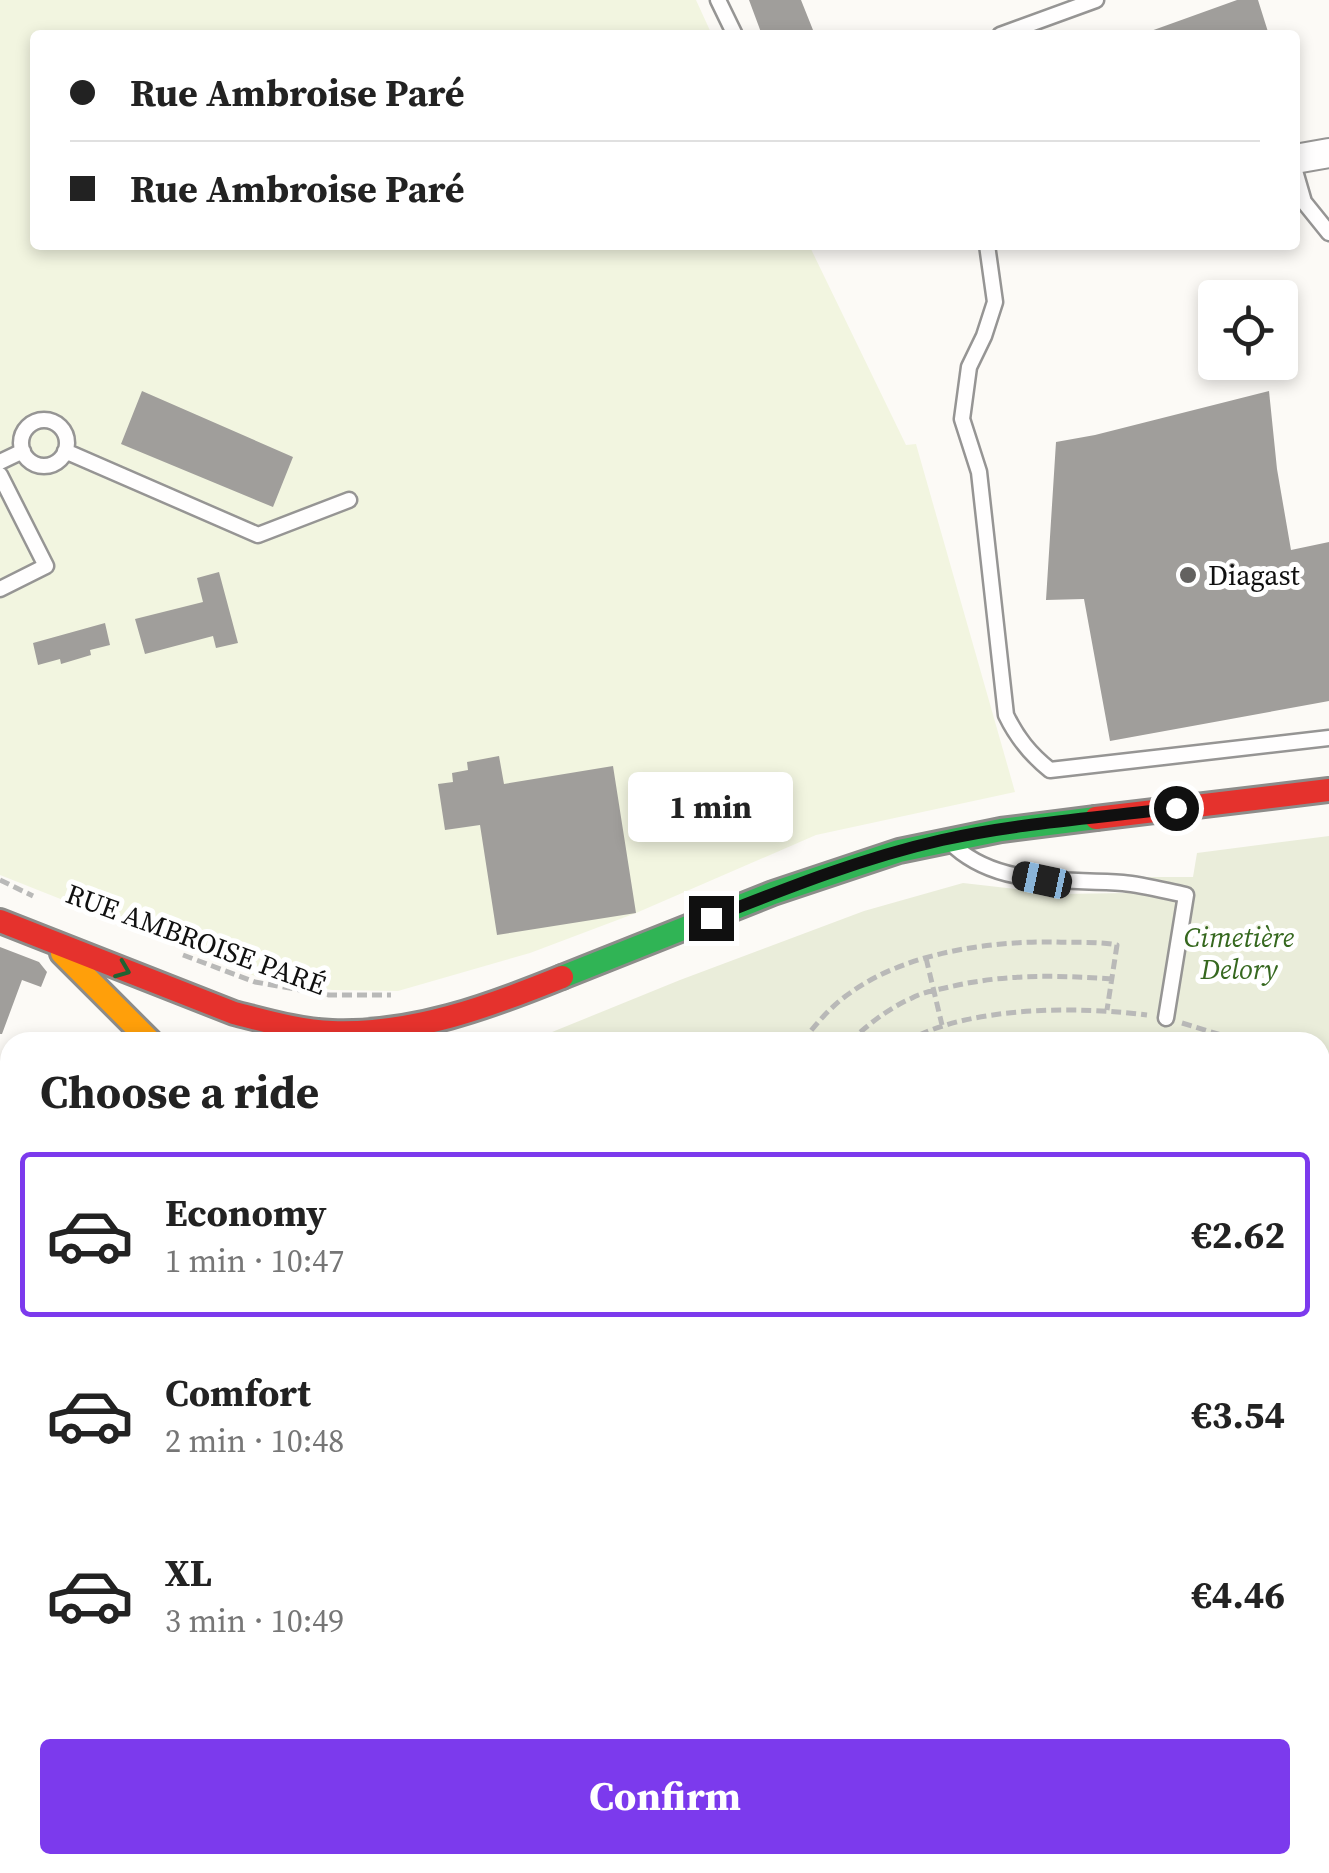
<!DOCTYPE html>
<meta charset="utf-8">
<style>
:root{--surface:#fff;--page:#f6f6f6;--text:#222;--muted:#767676;--line:#e0e0e0;--accent:#7c3aed}
body{margin:0;font-family:"Source Serif 4",serif;background:var(--page);color:var(--text);height:100vh;display:flex;flex-direction:column;font-size:38px;white-space:nowrap}
*{box-sizing:border-box;margin:0}
p{font-size:32px;color:var(--muted)}
.icon{flex:none;width:55px;height:55px;fill:none;stroke:currentColor;stroke-width:2;stroke-linecap:round;stroke-linejoin:round}
.map{position:relative;flex:1;overflow:hidden}
.sheet{position:absolute;left:0px;top:1032px;width:1330px;height:842px;display:flex;flex-direction:column;background:var(--surface);border-radius:30px 30px 0 0;box-shadow:0 5px 15px #0003}
.sheet>*{flex:none}
.hud{position:absolute;left:30px;top:30px;width:1270px;height:220px;border-radius:10px;box-shadow:0 5px 15px #0003;display:grid;align-content:center;height:220px;padding:0 40px;background:var(--surface)}
.fabs{position:absolute;left:1198px;top:280px;display:grid;gap:20px}
.fabs a{display:grid;place-items:center;width:100px;height:100px;border-radius:10px;background:var(--surface);box-shadow:0 5px 15px #0003;font-size:50px}
.end{position:absolute;width:45px;height:45px;margin:-22px;border:12px solid #101010;background:#fff;box-shadow:0 0 0 5px #fff}
.from{border-radius:50%}
.bubble{position:absolute;height:70px;border-radius:10px;background:var(--surface);box-shadow:0 5px 15px #0003;font-size:32px;font-weight:700;line-height:70px;text-align:center}
.car{position:absolute;width:30px;height:60px;margin:-30px -15px;border-radius:12px;box-shadow:0 0 8px 2px #0007;background:linear-gradient(#222 24%,#8ab4d8 0 40%,#222 0 76%,#8ab4d8 0 86%,#222 0)}
.hud b{display:flex;align-items:center;gap:35px;height:95px;font-size:38px}
.hud b+b{border-top:2px solid var(--line)}
.hud i{width:25px;height:25px;background:var(--text)}
ul{padding:0;list-style:none}
li{display:flex;align-items:center;gap:30px;height:165px;margin:0 20px 15px;padding:0 20px;border:5px solid transparent;border-radius:10px}
li div{flex:1}
li b{display:block;font-size:38px}
li em{font-style:normal;font-weight:700}
li.on{border-color:var(--accent)}
li>.icon{width:90px;height:90px;stroke-width:1.5}
h2{padding:0 40px;font-size:45px;line-height:120px}
.button{display:flex;gap:20px;margin-top:auto;padding:20px 40px}
.button a{flex:1;height:115px;border-radius:10px;background:var(--accent);color:#fff;font-size:40px;font-weight:700;line-height:115px;text-align:center}
.map>svg:first-child{display:block}
.cemetery{fill:#eaedda}
.pitch{fill:#f2f5e0}
.building{fill:#a09e9b}
.lines{fill:none;stroke-linecap:round;stroke-linejoin:round}
.lane-casing{stroke:#969594;stroke-width:19}
.street-casing{stroke:#969594;stroke-width:32}
.fast-casing{stroke:#8d8c8a;stroke-width:28}
.slow-casing{stroke:#8d8c8a;stroke-width:28}
.jam-casing{stroke:#8d8c8a;stroke-width:28}
.path{stroke:#b9b9b8;stroke-width:5;stroke-dasharray:10 5;stroke-linecap:butt}
.lane{stroke:#fffefe;stroke-width:14}
.street{stroke:#fffefe;stroke-width:28}
.fast{stroke:#30b455;stroke-width:22}
.slow{stroke:#ff9f0a;stroke-width:22}
.jam{stroke:#e5322d;stroke-width:22}
.oneway{stroke:#206232}
.route{stroke:#101010;stroke-width:12}
.poi-dot{fill:#636260;stroke:#fff;stroke-width:4}
.labels{text-anchor:middle;stroke-width:10;stroke-linejoin:round;paint-order:stroke}
.poi-label{font-size:28px;fill:#101010;stroke:#fff;text-anchor:start}
.park-label{font-size:28px;font-style:italic;fill:#36681f;stroke:#fff}
.street-label{font-size:28px;fill:#101010;stroke:#fff}
</style>
<div class="map">
<svg width="1329" height="1873" viewBox="0 0 1329 1873">
<rect width="100%" height="100%" fill="#fcfaf6"/>
<path class="cemetery" d="M1329,836V1834L1320,1838V1042L530,1041L680,980L864,911L963,883L1060,894L1125,893L1126,877H1193L1197,853Z
M835,1865H1254L1235,1873H820Z"/>
<path class="pitch" d="M0,0H696L712,35H35V245H809L906,445L916,444L1015,792L816,835L636,913L530,953L398,991L332,990L257,977L0,875Z"/>
<path class="building" d="M749,0H801L815,35H762Z
M1237,0H1258L1269,35H1149L1148,32Z
M142,391L293,457L273,507L121,444Z
M1269,391L1277,469L1291,550L1329,542V701L1110,741L1084,599L1046,600L1056,442L1095,435Z
M219,572L238,643L216,648L213,636L145,654L135,619L203,602L197,578Z
M105,623L110,645L90,650L91,655L61,664L60,659L38,665L33,643Z
M499,756L504,784L613,766L636,913L497,935L480,825L445,830L438,784L453,782L452,773L468,770L467,762Z
M0,947L39,962L47,972L41,987L22,980L2,1034H0Z"/>
<g class="lines">
<defs>
<path id="lane" d="M718,0L735,35
M1000,35L1096,0
M1295,171L1304,202L1329,233
M987,245L995,302L984,336L969,367L962,419L979,472L1006,715C1017,738 1030,754 1050,770L1329,738
M21 443a23 23 0 1 1 46 0a23 23 0 1 1-46 0Z
M65,451L258,535L349,500
M0,462L23,451
M0,475L46,566L0,589
M955,847C1002,888 1066,878 1123,883C1144,885 1166,891 1186,895L1166,1018
M0,1670L10,1663
M5,1873L10,1853"/>
<path id="street" d="M1295,159L1329,153
M0,1221L10,1224
M781,1865L789,1873
M374,1873L379,1865
M931,1873L945,1865"/>
<path id="fast" d="M562,977L773,893L899,851L1001,830L1096,818"/>
<path id="slow" d="M62,953L151,1042"/>
<path id="jam" d="M1096,818L1329,790
M0,921L234,1013C266,1021 299,1031 332,1032C412,1035 488,1007 562,977"/>
</defs>
<use href="#lane" class="lane-casing"/>
<use href="#street" class="street-casing"/>
<use href="#fast" class="fast-casing"/>
<use href="#slow" class="slow-casing"/>
<use href="#jam" class="jam-casing"/>
<path class="path" d="M0,880L33,896
M183,955L255,982L329,995H391
M926,958L942,1025
M1182,1023L1244,1042
M723,1042L725,1038L736,1042
M802,1042C816,1024 831,1006 850,993C905,953 988,941 1055,942C1075,943 1097,941 1117,945L1107,1010
M849,1042C868,1025 887,1009 912,998C923,992 937,990 949,987C1004,974 1056,975 1112,979
M906,1042C966,1006 1079,1006 1147,1015
M1320,1069L1329,1071
M1320,1139L1329,1142
M1320,1175L1329,1180
M1320,1214L1329,1221
M1320,1248L1329,1240
M1320,1258L1329,1270
M1320,1336L1329,1325
M1320,1378L1329,1373
M1320,1416L1329,1413
M1320,1454L1329,1452
M1320,1493L1329,1490
M1320,1527L1329,1525
M1320,1562L1329,1559
M1320,1596L1329,1594
M1320,1632L1329,1631"/>
<use href="#lane" class="lane"/>
<use href="#street" class="street"/>
<use href="#fast" class="fast"/>
<use href="#slow" class="slow"/>
<use href="#jam" class="jam"/>
</g>
<defs><path id="oneway-chevron" d="M-2-3.5L2.5 0L-2 3.5" fill="none" stroke-width="1.6" stroke-linecap="round" stroke-linejoin="round" transform="scale(2.5)"/></defs>
<use class="oneway" href="#oneway-chevron" transform="translate(123 970) rotate(22)"/>
<g class="lines">
<path class="route" d="M711,918C787,888 862,858 942,840C1019,823 1098,818 1176,808"/>
</g>
<circle class="poi-dot" cx="1188" cy="575" r="10"/>
<g class="labels">
<g class="poi-label">
<text x="1208" y="585">Diagast</text>
</g>
<g class="park-label">
<text x="1239" y="947">Cimetière<tspan x="1239" dy="32">Delory</tspan></text>
</g>
<g class="street-label">
<text transform="translate(196 939) rotate(20)" y="10">RUE AMBROISE PARÉ</text>
</g>
</g>
</svg>
<div class="fabs">
<a><svg class="icon" aria-label="locate" viewBox="0 0 24 24"><circle cx="12" cy="12" r="6"/><path d="M12 2v4M12 18v4M2 12h4M18 12h4"/></svg></a>
</div>
<i class="end from" style="left:1176px;top:808px"></i>
<i class="end" style="left:711px;top:918px"></i>
<div class="bubble" style="left:628px;top:772px;width:165px">1 min</div>
<i class="car" style="left:1042px;top:880px;rotate:282deg"></i>
<div class="hud">
<b><i class="from"></i>Rue Ambroise Paré</b>
<b><i></i>Rue Ambroise Paré</b>
</div>
<section class="sheet">
<h2>Choose a ride</h2>
<ul>
<li class="on"><svg class="icon" aria-label="car" viewBox="0 0 24 24"><path d="M5 17H2v-5l4-1 3-4h7l3 4 3 1v5h-3M9 17h6M6 11h13"/><circle cx="7" cy="17" r="2"/><circle cx="17" cy="17" r="2"/></svg><div><b>Economy</b><p>1 min · 10:47</p></div><em>€2.62</em></li>
<li><svg class="icon" aria-label="car" viewBox="0 0 24 24"><path d="M5 17H2v-5l4-1 3-4h7l3 4 3 1v5h-3M9 17h6M6 11h13"/><circle cx="7" cy="17" r="2"/><circle cx="17" cy="17" r="2"/></svg><div><b>Comfort</b><p>2 min · 10:48</p></div><em>€3.54</em></li>
<li><svg class="icon" aria-label="car" viewBox="0 0 24 24"><path d="M5 17H2v-5l4-1 3-4h7l3 4 3 1v5h-3M9 17h6M6 11h13"/><circle cx="7" cy="17" r="2"/><circle cx="17" cy="17" r="2"/></svg><div><b>XL</b><p>3 min · 10:49</p></div><em>€4.46</em></li>
</ul>
<div class="button"><a>Confirm</a></div>
</section>
</div>
